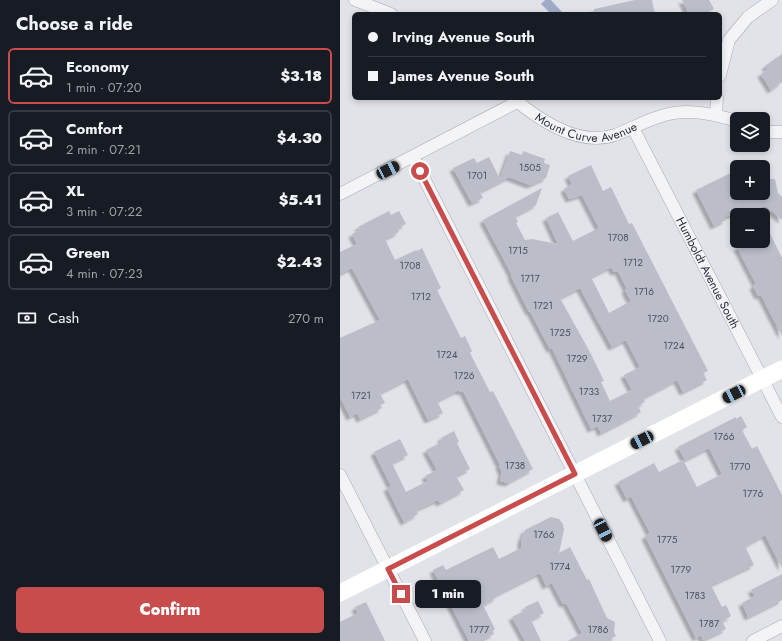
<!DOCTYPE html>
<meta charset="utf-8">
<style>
:root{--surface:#171b24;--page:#242831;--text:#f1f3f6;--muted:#9ea1a6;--line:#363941;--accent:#c84c4c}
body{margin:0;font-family:Jost,sans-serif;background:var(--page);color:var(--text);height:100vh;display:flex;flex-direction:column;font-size:15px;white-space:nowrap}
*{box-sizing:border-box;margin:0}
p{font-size:13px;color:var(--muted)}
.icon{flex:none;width:22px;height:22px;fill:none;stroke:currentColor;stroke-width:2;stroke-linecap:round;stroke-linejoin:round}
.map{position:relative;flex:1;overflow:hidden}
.panel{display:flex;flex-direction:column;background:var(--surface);width:340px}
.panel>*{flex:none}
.guide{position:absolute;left:12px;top:12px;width:370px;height:88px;border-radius:6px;box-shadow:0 2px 6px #0003;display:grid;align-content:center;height:88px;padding:0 16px;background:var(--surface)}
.controls{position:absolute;left:390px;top:112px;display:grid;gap:8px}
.controls a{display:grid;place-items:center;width:40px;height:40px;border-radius:6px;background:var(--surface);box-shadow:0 2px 6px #0003;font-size:20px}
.end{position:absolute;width:18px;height:18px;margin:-9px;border:5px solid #c84c4c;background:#fff;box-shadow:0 0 0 2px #fff}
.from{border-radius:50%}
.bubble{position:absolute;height:28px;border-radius:6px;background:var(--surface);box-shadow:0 2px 6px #0003;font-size:13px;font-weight:800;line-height:28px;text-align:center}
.car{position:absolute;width:12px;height:24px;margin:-12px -6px;border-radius:5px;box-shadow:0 0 3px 1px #0007;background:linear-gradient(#222 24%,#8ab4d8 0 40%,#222 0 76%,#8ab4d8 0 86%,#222 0)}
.guide b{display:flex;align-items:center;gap:14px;height:38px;font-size:15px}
.guide b+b{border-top:1px solid var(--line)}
.guide i{width:10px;height:10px;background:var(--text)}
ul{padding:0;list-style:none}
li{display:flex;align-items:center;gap:12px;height:56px;margin:0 8px 6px;padding:0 8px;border:2px solid var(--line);border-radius:6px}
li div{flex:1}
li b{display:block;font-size:15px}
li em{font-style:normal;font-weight:800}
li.on{border-color:var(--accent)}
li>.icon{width:36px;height:36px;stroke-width:1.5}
h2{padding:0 16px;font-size:18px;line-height:48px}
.pay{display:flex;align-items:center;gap:10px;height:44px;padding:0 16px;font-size:15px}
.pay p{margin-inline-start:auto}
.primary-button{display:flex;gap:8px;margin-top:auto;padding:8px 16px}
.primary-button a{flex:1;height:46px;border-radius:6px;background:var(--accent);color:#fff;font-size:16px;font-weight:800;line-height:46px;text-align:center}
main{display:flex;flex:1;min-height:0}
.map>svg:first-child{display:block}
.water{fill:#9eacc7}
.building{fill:#bbbec9;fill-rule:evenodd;filter:url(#shadow)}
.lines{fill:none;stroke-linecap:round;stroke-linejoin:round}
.street-casing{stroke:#a6a9b3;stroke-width:13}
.street{stroke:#f4f4f7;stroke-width:12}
.secondary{stroke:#fff;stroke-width:17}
.route{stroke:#c84c4c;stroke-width:5}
.labels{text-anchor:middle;stroke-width:3.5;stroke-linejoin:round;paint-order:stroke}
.number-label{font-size:10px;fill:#4e5362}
.street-label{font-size:12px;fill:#2a2f40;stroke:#f0f2f6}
</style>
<main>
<section class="panel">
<h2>Choose a ride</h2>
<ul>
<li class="on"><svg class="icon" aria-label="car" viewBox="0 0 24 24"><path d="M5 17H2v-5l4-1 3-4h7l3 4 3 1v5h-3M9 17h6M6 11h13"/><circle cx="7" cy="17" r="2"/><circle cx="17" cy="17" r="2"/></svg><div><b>Economy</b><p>1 min · 07:20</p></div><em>$3.18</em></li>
<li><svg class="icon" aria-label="car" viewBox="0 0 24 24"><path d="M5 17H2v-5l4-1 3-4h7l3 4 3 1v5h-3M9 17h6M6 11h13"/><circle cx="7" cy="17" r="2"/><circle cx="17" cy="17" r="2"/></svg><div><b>Comfort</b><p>2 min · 07:21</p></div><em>$4.30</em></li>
<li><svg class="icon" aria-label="car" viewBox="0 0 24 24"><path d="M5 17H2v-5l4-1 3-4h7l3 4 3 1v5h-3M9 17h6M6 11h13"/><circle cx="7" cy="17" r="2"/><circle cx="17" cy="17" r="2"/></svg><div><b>XL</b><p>3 min · 07:22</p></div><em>$5.41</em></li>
<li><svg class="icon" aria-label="car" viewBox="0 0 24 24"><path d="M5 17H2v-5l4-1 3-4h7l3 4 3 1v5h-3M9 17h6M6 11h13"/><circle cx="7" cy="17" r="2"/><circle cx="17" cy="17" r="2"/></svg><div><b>Green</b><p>4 min · 07:23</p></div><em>$2.43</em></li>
</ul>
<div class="pay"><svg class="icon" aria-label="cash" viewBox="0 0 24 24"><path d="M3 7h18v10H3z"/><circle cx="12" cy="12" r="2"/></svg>Cash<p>270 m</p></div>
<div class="primary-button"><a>Confirm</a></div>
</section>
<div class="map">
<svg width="442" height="641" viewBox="0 0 442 641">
<defs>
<filter id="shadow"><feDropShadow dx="-3.5" dy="3.5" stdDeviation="1" flood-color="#0004"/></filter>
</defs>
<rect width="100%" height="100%" fill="#e1e3e9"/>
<path class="water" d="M205,0H211L222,12L220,14H211L201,4Z"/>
<path class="building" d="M295,0H312L315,14H254V9Z
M342,0H369L374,9L364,14H349Z
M442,54V82L431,90L421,74L428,69L425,66Z
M170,151L182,155L183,151L205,159L204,163L210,165L206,178L190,185L169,177L140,192L143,198L132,203L113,168L134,158L137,163L149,157L160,179Z
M251,165L263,191L271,187L289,224L292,223L368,371L363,373L367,380L343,392L337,380L303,398L305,402L298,406L301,412L261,433L258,426L251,429L212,348L210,349L190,311L189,312L171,276L172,275L143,220L202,188L196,205L175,216L178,222L176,223L185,240L192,239L218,244L206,218L218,212L233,241L259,228L242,195L229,199L224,189L232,184L228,176ZM271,267L274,272L278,271L287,289L285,290L291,301L269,313L251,277ZM240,288L272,347L286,340L300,367L284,375L292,390L270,401L261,382L264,381L251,354L220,298Z
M397,170V193H423V174L431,179H435L438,193L442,197V220L426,206L384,217L386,220L374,226L356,190Z
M49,211L51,215L59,211L66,224L57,228L59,232L45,239L55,260L76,250L77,251L82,248L101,288L97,290L121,338L125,336L132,351L130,353L150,392L153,391L193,469L168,483L160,481L162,472L159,466L160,465L123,391L120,392L119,390L97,401L103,413L88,420L68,379L40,393L45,403L40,405L42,408L20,419L17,413L10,417L0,397V338L40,320L12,268L0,274V252L17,244L12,234L20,230L18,227Z
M423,219L442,258V336L421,295L418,296L413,286L416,284L397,247L409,241H423Z
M401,416L407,427L402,430L412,449L417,446L442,495V568L425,535L405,546L414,565L371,585L382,607L386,605L391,616L382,621L386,629L363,640L361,635L356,638L305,536L310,533L291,496L287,499L278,482L314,463L319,472L343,460L357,487L382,474L369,448L345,460L338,447L396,417V419Z
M114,431L119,442L117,443L130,469L116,476L124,490L100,503L98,500L76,510L78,514L64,522L47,488L51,486L34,452L60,439L68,455L52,463L66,492L88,481L85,476L97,470L86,450L102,442L101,438Z
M211,517L219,519L223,524L224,530L219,553L230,547L247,580L249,579L267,618L275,622L274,632L276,636L267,641H228L242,633L226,603L223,604L212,583L206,586L200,573L156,595L157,597L143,605L155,629L153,631L154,634L139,641H129L93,570L103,565L106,570L153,547L159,559L181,548V540L185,530Z
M442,574V600L408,617L402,603L415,596L411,590Z
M198,601L204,613L191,620L201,641H185L172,617L186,610L185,607Z
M26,602L45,641H0V622L18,613L15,607Z"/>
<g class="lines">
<defs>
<g id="street">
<path d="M15,0L51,14"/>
<path d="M380,75L389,40L408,17L432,0"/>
<path id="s1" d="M173,98C199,120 239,147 275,135C294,128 313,116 334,113C356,110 376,115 397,121"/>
<path d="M376,115L377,98"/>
<path id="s2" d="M293,128L442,417"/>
<path d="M423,129L430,132H442"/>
<path d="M73,157L320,641"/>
<path d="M0,194L177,102"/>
<path d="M0,475L85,641"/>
<path d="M413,641L442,626"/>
</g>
</defs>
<use href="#street" class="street-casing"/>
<use href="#street" class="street"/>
<path class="secondary" d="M0,593L442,369"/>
</g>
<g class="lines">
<path class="route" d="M61,594L48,569L235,474L80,171"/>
</g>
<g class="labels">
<g class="number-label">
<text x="190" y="171">1505</text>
<text x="137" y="179">1701</text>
<text x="278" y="241">1708</text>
<text x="178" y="254">1715</text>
<text x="293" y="266">1712</text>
<text x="70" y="269">1708</text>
<text x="190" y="282">1717</text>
<text x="304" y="295">1716</text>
<text x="81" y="300">1712</text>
<text x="203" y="309">1721</text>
<text x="318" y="322">1720</text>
<text x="220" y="336">1725</text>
<text x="334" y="349">1724</text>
<text x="107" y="358">1724</text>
<text x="237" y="362">1729</text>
<text x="124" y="379">1726</text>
<text x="249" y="395">1733</text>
<text x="21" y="399">1721</text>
<text x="262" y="422">1737</text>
<text x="384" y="440">1766</text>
<text x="175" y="469">1738</text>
<text x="400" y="470">1770</text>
<text x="413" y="497">1776</text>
<text x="204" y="538">1766</text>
<text x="327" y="543">1775</text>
<text x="220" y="570">1774</text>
<text x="341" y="573">1779</text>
<text x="355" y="599">1783</text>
<text x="369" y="627">1787</text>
<text x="139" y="633">1777</text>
<text x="258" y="633">1786</text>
</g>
<g class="street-label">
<text dy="4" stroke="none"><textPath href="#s1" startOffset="83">Mount Curve Avenue</textPath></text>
<text dy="4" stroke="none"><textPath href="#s2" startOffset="163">Humboldt Avenue South</textPath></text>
</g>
</g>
</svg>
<div class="controls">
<a><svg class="icon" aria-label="layers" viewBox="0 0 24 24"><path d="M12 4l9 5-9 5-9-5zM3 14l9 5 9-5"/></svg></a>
<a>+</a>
<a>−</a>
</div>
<i class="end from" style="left:80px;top:171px"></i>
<i class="end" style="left:61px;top:594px"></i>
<div class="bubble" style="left:75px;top:580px;width:66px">1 min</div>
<i class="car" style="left:48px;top:170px;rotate:63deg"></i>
<i class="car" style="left:394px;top:394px;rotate:243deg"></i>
<i class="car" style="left:302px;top:440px;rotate:243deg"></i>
<i class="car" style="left:263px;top:530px;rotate:153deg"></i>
<div class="guide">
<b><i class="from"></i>Irving Avenue South</b>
<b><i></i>James Avenue South</b>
</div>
</div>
</main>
